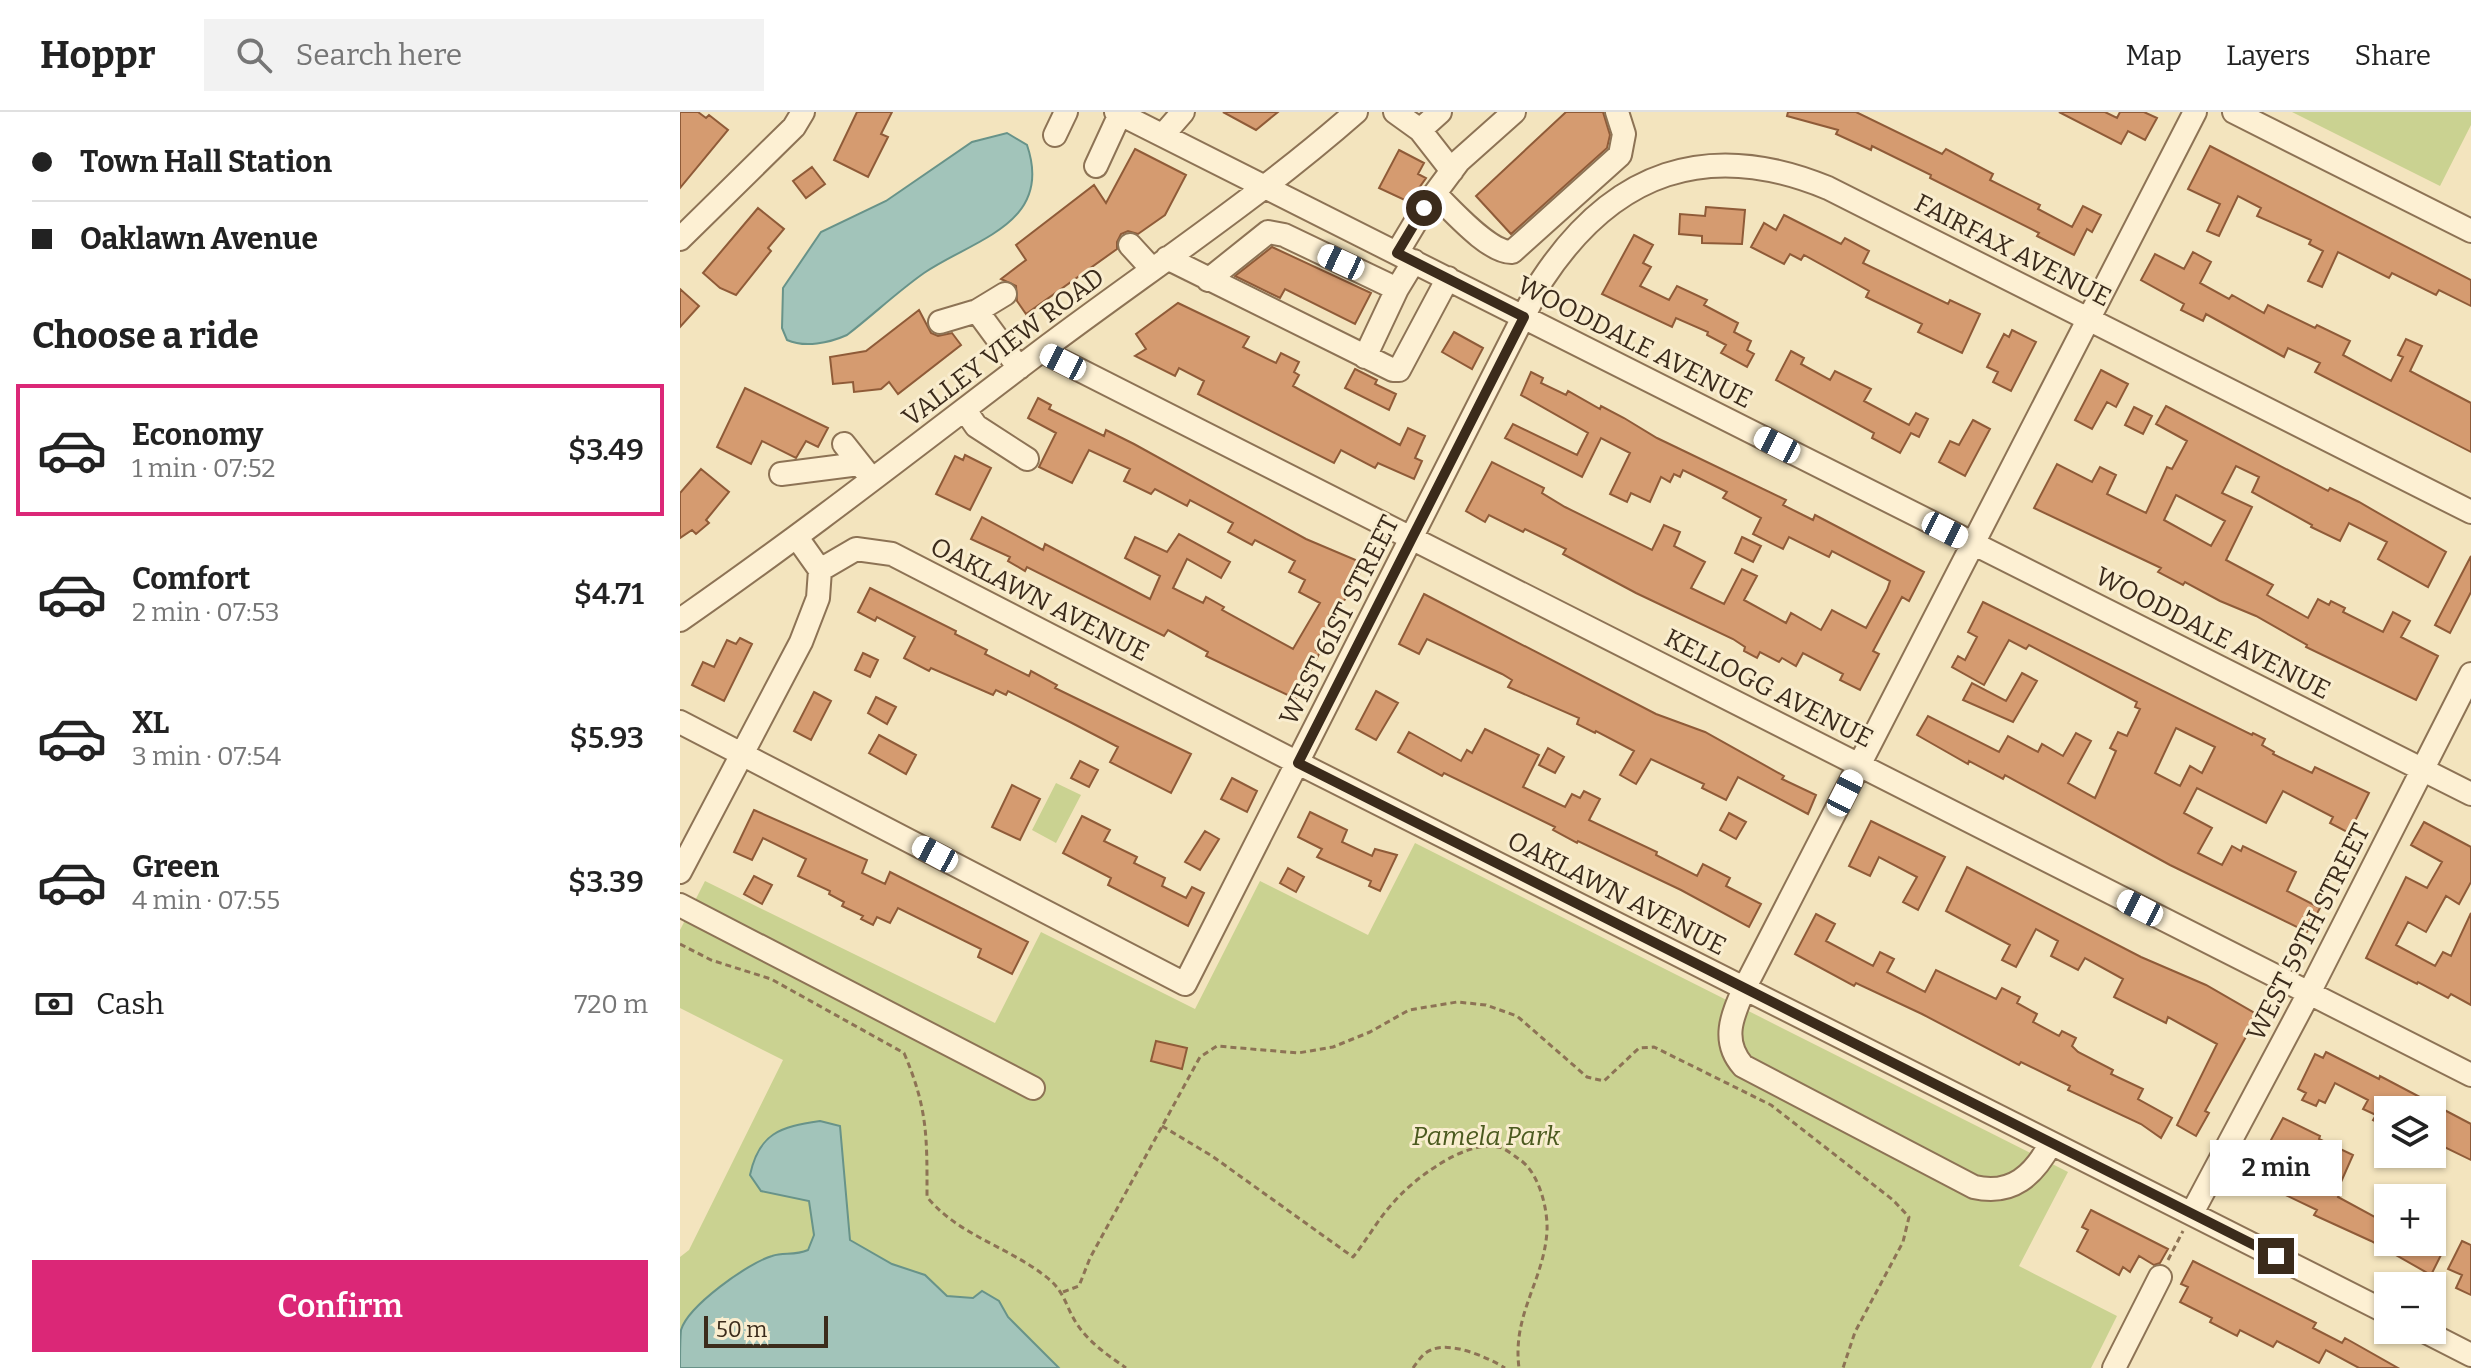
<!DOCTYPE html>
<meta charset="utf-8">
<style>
:root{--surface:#fff;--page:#f2f2f2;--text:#222;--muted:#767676;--line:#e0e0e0;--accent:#db2777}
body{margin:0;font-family:Bitter,serif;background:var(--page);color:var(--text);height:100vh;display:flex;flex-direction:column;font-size:30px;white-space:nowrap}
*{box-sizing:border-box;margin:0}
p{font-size:26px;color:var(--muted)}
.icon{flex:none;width:44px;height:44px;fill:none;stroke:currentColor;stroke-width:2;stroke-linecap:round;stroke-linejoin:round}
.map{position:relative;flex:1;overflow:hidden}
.drawer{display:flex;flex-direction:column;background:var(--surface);width:680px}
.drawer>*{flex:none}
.top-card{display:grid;align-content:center;height:176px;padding:0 32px;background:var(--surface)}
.controls{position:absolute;left:1694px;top:984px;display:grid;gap:16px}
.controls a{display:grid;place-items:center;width:72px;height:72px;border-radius:0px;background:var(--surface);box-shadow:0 2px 6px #0004;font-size:40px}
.scale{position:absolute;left:24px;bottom:20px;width:124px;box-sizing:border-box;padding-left:8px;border:4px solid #3b2b1b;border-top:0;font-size:22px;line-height:28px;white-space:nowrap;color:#3b2b1b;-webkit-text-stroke:6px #f9edcf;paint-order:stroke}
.end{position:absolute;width:36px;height:36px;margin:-18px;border:10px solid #3b2b1b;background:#fff;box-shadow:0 0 0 4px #fff}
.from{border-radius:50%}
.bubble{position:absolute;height:56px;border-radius:0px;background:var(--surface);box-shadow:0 2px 6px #0004;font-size:26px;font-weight:600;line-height:56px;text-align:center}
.car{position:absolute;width:24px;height:48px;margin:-24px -12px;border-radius:10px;box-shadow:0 0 6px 2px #0007;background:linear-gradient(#fff 24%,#345 0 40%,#fff 0 76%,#345 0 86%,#fff 0)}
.top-card b{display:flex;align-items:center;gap:28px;height:76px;font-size:30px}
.top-card b+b{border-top:2px solid var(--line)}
.top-card i{width:20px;height:20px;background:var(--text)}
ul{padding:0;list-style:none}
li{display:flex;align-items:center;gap:24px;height:132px;margin:0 16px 12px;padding:0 16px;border:4px solid transparent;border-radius:0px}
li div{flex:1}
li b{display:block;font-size:30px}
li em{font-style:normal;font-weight:600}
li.selected{border-color:var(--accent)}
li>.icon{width:72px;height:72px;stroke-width:1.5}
h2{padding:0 32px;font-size:36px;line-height:96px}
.pay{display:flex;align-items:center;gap:20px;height:88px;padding:0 32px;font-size:30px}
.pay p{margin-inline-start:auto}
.action{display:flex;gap:16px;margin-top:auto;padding:16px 32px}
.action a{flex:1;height:92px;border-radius:0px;background:var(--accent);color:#fff;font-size:32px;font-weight:600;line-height:92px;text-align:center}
header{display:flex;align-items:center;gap:48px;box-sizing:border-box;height:112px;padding:0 40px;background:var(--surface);border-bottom:2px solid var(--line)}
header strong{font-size:38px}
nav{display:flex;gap:44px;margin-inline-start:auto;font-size:28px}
.search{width:560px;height:72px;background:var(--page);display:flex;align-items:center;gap:20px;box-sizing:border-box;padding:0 28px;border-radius:0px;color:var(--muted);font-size:30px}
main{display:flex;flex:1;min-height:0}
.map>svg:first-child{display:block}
.green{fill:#cad291}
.water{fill:#a2c4ba;stroke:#689389;stroke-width:2}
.building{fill:#d59b70;stroke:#8f5b38;stroke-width:2;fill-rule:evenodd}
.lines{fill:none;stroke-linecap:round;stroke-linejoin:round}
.minor-casing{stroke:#8d7355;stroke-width:26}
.path{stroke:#8d7355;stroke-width:3;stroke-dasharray:6 4;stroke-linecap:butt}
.minor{stroke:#fdf0d3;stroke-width:22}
.route{stroke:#3b2b1b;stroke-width:10}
.labels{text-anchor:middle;stroke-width:6;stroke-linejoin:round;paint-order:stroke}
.street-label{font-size:26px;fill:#3b2b1b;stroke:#f9edcf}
.park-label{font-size:26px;font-style:italic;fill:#4b5a1f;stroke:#f9edcf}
</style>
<header>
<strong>Hoppr</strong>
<div class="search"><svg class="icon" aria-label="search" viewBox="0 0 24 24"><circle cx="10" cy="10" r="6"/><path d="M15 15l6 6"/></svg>Search here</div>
<nav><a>Map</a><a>Layers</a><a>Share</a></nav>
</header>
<main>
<section class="drawer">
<div class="top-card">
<b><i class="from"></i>Town Hall Station</b>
<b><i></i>Oaklawn Avenue</b>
</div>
<h2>Choose a ride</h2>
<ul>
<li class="selected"><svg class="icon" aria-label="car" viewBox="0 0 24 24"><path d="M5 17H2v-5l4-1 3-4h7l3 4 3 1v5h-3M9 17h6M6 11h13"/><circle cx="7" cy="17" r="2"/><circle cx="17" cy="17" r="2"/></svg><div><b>Economy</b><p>1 min · 07:52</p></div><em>$3.49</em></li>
<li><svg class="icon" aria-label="car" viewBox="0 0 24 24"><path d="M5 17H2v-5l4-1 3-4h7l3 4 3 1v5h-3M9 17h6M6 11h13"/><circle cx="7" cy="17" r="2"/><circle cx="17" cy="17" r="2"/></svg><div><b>Comfort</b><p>2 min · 07:53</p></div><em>$4.71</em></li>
<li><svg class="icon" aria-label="car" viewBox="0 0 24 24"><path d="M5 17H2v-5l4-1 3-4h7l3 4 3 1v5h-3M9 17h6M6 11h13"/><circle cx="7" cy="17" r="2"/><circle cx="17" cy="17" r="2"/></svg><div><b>XL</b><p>3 min · 07:54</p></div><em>$5.93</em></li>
<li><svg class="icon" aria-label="car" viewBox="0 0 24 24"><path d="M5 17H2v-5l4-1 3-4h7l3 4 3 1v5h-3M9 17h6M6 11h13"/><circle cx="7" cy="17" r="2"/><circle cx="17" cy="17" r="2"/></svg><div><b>Green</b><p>4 min · 07:55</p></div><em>$3.39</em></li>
</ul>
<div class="pay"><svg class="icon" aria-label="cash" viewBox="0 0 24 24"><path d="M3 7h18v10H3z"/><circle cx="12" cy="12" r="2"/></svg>Cash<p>720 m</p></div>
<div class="action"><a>Confirm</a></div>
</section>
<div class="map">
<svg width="1791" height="1256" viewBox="0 0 1791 1256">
<rect width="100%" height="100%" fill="#f3e4be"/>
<path class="green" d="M1612,0H1791V13L1760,74Z
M376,671L401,683L376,731L352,718Z
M735,731L1388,1060L1339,1154L1437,1204L1411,1256H0V1145L9,1138L103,948L0,896V818L25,769L315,911L361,820L515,897L580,769L688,823Z"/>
<path class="water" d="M327,21L347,33C374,112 294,127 244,161C217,180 193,203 167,223C149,231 125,236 107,228L102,216L103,176L141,120L206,89L292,30Z
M140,1009L160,1014L170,1128L212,1152L245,1163L267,1184L293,1186L302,1179L319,1189L328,1205L379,1256H0C0,1245 0,1229 1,1218C8,1194 68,1151 92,1144C104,1140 114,1144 128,1138L134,1123L129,1089L81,1079L70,1063C79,1021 100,1015 140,1009Z"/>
<path class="building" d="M0,0H18L26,6L29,3L48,18L0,76Z
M177,0H212L201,22L208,25L188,65L154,48Z
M543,0H598L576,18Z
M886,0H923L930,23L927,36L831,122L796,84Z
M1108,0H1176L1262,42L1266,37L1313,62L1310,68L1360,93L1358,97L1392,115L1403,94L1421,103L1412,120L1407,117L1394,143L1357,124L1359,121L1250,66L1251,63L1192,34L1191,38L1156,22L1158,18L1107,4Z
M1379,0H1425L1437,6L1440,0H1464L1477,6L1465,28L1448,19L1441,32Z
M1530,34L1791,168V194L1759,178L1756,183L1712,161L1709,166L1658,140L1642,175L1628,169L1643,139L1629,132L1631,128L1577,104L1581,96L1558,84L1539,124L1527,119L1540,92L1508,77Z
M455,37L506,63L485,103L458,122L448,119L441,122L437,130V137L346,202L337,189L336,174L321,167L346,148L336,133L414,73L426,91Z
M719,38L744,51L738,62L746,66L729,90L699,76Z
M132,55L145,72L126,86L113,69Z
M1026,95L1065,98L1062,132L1022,131V124L999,122L1000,102L1025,104Z
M78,96L104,117L88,136L91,139L56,183L40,176L23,161Z
M1104,103L1161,132L1165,126L1189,139L1183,151L1268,192L1270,188L1300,202L1282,241L1238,220L1242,212L1186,185L1189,179L1124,143L1121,148L1110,142L1104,152L1071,135L1084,111L1096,118Z
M954,123L973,133L963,151L971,155L960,174L989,188L997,174L1027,188L1024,193L1058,211L1054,220L1071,229L1067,238L1074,242L1067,255L1041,241L1046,233L1027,223L1028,220L996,206L992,215L922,182Z
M592,135L691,181L675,212L605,177L600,186L555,164Z
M1513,140L1531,150L1520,171L1549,187L1552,183L1584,201L1588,193L1635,216L1637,213L1670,229L1663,243L1711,269L1723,245L1718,243L1726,227L1742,234L1730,259L1791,291V340L1635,260L1640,251L1608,236L1604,245L1526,202L1523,209L1501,198L1504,192L1461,168L1475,142L1504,157Z
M0,177L19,194L0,215Z
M498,191L569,225L563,235L596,251L601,241L619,250L614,260L619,263L613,274L720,333L728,316L745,324L735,346L742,349L734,367L698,351L695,356L661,338L654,351L518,282L524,269L499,256L495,264L455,244L466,237L456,222Z
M239,198L251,221L258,224L272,221L281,233L218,282L209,270L201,277L174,280L173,270L153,272L150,245L186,239Z
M1332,218L1356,230L1331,279L1313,270L1318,260L1307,255L1324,222L1329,225Z
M774,220L803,236L792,257L762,240Z
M1111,239L1124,246L1121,252L1150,268L1155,259L1191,277L1184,289L1229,313L1236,301L1248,307L1239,325L1231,321L1220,341L1192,326L1194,321L1096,268Z
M675,257L697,268L695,272L716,282L709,298L665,276Z
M1421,258L1448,272L1436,295L1427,290L1412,317L1395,308Z
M851,260L863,266L861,271L886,283L888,279L920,297L921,294L944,306L977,326L1106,388L1103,393L1133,408L1135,403L1244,460L1229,489L1222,485L1193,539L1199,542L1180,578L1160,568L1163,562L1123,541L1116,554L1102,546L1099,550L1080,540L1077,546L1064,539L1065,535L1053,527L956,481L883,442L886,437L845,417L843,420L809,403L805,410L786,399L812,350L864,376L862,381L885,395L972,438L984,413L1000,420L994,434L1025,450L1011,476L1044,492L1062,457L1077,464L1064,488L1106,511L1111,501L1141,518L1152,498L1186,516L1207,478L1210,469L1152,439L1149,445L1109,425L1103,437L1073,422L1081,406L1043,386L1047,380L1003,358L1000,365L994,362L990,370L981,365L970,390L951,381L947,390L930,382L950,341L921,326L902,365L825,326L833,312L897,343L908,321L841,283Z
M65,276L148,316L138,335L126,329L116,346L82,329L71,352L37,335Z
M358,286L371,293L369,297L424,324L426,318L454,332L626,427L685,452L636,538L640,540L616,587L526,544L528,540L488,518L484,524L347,455L345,459L328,449L330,445L291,427L302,405L363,438L365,432L470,487L480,464L445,446L455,425L487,440L499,422L550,450L541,466L507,447L493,476L523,491L526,485L544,495L542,498L613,537L640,491L619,480L625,468L609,460L615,449L575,428L572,433L548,420L553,411L510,388L507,394L475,377L471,382L444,369L450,357L409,338L392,371L359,355L376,321L348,306Z
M1486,294L1648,379L1650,376L1679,390L1766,440L1748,475L1698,447L1707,430L1669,411L1660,429L1631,415L1632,413L1572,380L1579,365L1556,354L1542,381L1572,395L1546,448L1593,473L1587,483L1628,506L1638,487L1649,493L1651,489L1665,496L1663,500L1703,520L1713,500L1730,509L1721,525L1758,544L1736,588L1626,535L1627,533L1576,504L1540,489L1505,470L1503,473L1478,460L1481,456L1354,396L1377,352L1412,370L1420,355L1436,363L1427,382L1466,401L1487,355L1492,357L1507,329L1476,312ZM1496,383L1545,409L1531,434L1484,408Z
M1454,295L1472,304L1463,322L1445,313Z
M1293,308L1310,317L1285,364L1259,350L1270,329L1279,333Z
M285,343L311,356L290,398L256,382L275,344L283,348Z
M21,357L49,380L26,408L29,411L16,422L12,418L0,426V381Z
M1062,425L1081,434L1073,450L1055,441Z
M1791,444V480L1770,521L1755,513Z
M190,476L276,519L275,522L307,538L305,542L349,564L351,559L377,573L375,576L511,642L491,681L430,650L438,635L390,610L328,579L326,583L316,578L313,583L251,556L249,559L224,546L235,525L197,505L195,509L178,500Z
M744,482L976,602L1025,620L1104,664L1102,667L1136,683L1128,702L1058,665L1046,688L1022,676L1024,672L971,647L956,672L940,663L954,639L916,619L915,621L897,612L899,606L828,575L832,568L822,562L747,527L739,542L719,532Z
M1303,490L1572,623L1573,621L1585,627L1582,633L1594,640L1593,642L1632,661L1635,655L1689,681L1669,721L1650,711L1653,705L1603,679L1586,711L1517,676L1504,701L1532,716L1518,741L1542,753L1552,734L1561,739L1563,734L1616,760L1607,779L1640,796L1627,820L1490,753L1325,663L1323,667L1289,649L1288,652L1237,623L1248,604L1319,640L1328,624L1358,640L1362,632L1383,644L1396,621L1411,629L1388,671L1415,686L1436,639L1430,636L1438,620L1447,624L1460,597L1455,595L1457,590L1349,533L1346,537L1329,528L1304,573L1272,555L1278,544L1285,548L1297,525L1288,520ZM1496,616L1535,635L1522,661L1510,654L1500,674L1475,661Z
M60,526L72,532L44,589L12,573L23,550L34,555L47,528L56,532Z
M183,541L198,548L190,565L175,558Z
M1342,561L1357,569L1333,610L1283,588L1292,571L1326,589Z
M696,579L718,591L696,628L676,617Z
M134,580L151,589L131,628L114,619Z
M196,585L216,595L207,612L188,601Z
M805,617L859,643L843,675L885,695L892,682L900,686L904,679L920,687L909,708L977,740L976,743L1017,764L1023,752L1050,766L1046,774L1081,792L1069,815L1001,778L898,729L897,731L873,718L875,715L764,661L762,664L718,640L729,620L781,649L787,638L792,641Z
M199,623L236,643L226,662L189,641Z
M868,636L884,645L875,661L859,653Z
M400,649L418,658L409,675L391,666Z
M552,666L577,679L567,700L541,687Z
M332,673L360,687L340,728L312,715Z
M74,698L187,748L182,761L205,772L210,760L348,830L332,862L298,845L301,837L218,796L210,811L197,805L193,813L181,807L183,804L162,794L164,790L149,782L150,779L118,764L126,747L83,726L72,748L54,740Z
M630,700L667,718L662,730L692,744L695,737L717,743L700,779L689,774L691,769L637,745L642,737L618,725Z
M1049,701L1066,710L1056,727L1040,718Z
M402,704L430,718L424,729L457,745L454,751L485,766L482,774L506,786L512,775L524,781L508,814L428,773L431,766L383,741Z
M1191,709L1265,745L1238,798L1223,790L1237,765L1199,745L1190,764L1169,754Z
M1744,710L1791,735V770L1779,792L1766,784L1746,820L1728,810L1716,833L1755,854L1763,840L1771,844L1791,801V893L1771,882L1768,886L1738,870L1737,872L1686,846L1726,765L1747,776L1762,750L1731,733Z
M525,719L539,727L520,758L505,750Z
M1287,755L1461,845L1526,873L1578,903L1525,999L1529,1001L1516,1024L1497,1013L1537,932L1488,905L1486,911L1434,885L1443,867L1405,846L1398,858L1371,844L1378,829L1356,817L1336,855L1322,848L1330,833L1266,799Z
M608,756L624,765L616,780L600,771Z
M74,764L92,773L82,792L64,782Z
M1136,802L1155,812L1146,829L1193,854L1200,840L1214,847L1207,860L1245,880L1256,858L1316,887L1322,876L1340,885L1337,891L1357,902L1353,910L1379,924L1382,919L1396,926L1392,934L1398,940L1433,958L1431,962L1463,977L1458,987L1492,1006L1481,1026L1461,1012L1388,978L1390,974L1341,950L1339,953L1242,902L1176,871L1174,874L1115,842Z
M476,929L507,936L502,957L471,949Z
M1646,940L1699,967L1700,964L1791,1012V1048L1752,1029V998H1708V1016L1693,1008L1696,1003L1683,997L1688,988L1655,971L1645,991L1639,988L1636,994L1622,988L1626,981L1618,977L1635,942L1643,946Z
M1603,1006L1640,1024L1639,1027L1673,1043L1657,1079L1660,1081L1658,1085L1708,1112V1130H1751L1749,1135L1762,1141L1751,1163L1691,1129L1634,1103L1637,1098L1574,1068L1578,1061L1574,1059Z
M1411,1098L1488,1137L1480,1151L1474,1153L1459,1144L1450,1160L1443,1155L1439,1163L1397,1139L1408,1118L1402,1115Z
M1782,1129L1791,1133V1183L1776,1176L1782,1163L1768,1157Z
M1513,1149L1636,1211L1633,1216L1662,1231L1665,1226L1718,1256H1679L1646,1238L1639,1251L1597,1229L1593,1235L1560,1218L1557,1224L1530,1210L1532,1206L1500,1190L1508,1175L1501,1172Z"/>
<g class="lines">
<defs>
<path id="minor" d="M436,0L1791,682
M715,0L740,18L760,0
M1554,0L1791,119
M740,18L772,59
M375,23L386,0
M483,23L503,0
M416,54L440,2
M755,82C772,98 809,141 832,140L940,43L944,22L937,0
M0,127L114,15L123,0
M450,133L472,157
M717,141L744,96L779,49L834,0
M487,146L713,258H719L768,166
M528,168L588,120L604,123L717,177
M297,199L339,256
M260,210L297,199L325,182
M362,239L1791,963
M685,245L717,177L734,149
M285,298L296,314L347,347
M164,332L187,361
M101,362L179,352
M140,458L176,437L212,442L618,651L1708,1201
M0,508C124,422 241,330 361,239C466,160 577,87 676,0
M0,610L505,872L862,168C933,60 1027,26 1148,76L1791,400
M0,760L121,530L138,486L140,458L118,427
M0,793L353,976
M1371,1031C1354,1063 1332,1084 1294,1075L1063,954C1041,929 1052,904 1064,877L1515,0
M1512,1101L1629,881L1791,562
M1742,1218L1791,1243
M1434,1256L1480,1165"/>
</defs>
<use href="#minor" class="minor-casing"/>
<path class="path" d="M0,832L31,848L91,867L224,941C248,997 247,1026 247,1085C280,1125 331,1135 370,1168C386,1182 387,1199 399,1215C411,1232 429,1244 446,1256
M482,1014L532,1044L673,1145C687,1128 698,1107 713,1091C732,1068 786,1027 818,1035C825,1036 833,1043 839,1047C859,1060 868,1097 867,1119C864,1169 832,1202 839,1256
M1488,1148L1503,1119
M383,1180L399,1174L410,1146L520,945L537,934L618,941L653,935L690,920L729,898L777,890L806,893L837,904L907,965L924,969L959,936L974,935L1091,993L1213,1088L1229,1105L1223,1130L1175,1220L1163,1256
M733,1256C738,1249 743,1241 751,1238C771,1229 807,1245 825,1256"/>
<use href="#minor" class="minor"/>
</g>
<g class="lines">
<path class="route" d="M744,96L717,141L844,205L618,651L1596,1144"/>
</g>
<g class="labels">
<g class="street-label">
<text transform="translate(1333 138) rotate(27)" y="9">FAIRFAX AVENUE</text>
<text transform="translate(955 230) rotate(27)" y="9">WOODDALE AVENUE</text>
<text transform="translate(323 235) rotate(-37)" y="9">VALLEY VIEW ROAD</text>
<text transform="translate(360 487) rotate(27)" y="9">OAKLAWN AVENUE</text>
<text transform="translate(659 508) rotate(-63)" y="9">WEST 61ST STREET</text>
<text transform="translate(1533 521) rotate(27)" y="9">WOODDALE AVENUE</text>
<text transform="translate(1089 576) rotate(27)" y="9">KELLOGG AVENUE</text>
<text transform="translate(937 781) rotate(27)" y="9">OAKLAWN AVENUE</text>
<text transform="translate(1628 820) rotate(-63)" y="9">WEST 59TH STREET</text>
</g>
<g class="park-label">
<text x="806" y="1033">Pamela Park</text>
</g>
</g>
</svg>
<div class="controls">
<a><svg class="icon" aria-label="layers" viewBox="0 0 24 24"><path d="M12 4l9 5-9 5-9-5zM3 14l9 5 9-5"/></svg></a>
<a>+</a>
<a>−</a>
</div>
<div class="scale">50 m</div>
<i class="end from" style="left:744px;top:96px"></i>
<i class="end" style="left:1596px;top:1144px"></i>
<div class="bubble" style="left:1530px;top:1028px;width:132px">2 min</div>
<i class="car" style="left:661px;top:150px;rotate:295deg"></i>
<i class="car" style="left:383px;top:250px;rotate:297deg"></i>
<i class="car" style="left:1097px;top:333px;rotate:297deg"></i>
<i class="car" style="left:1265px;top:418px;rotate:117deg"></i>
<i class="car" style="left:1165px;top:681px;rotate:27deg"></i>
<i class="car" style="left:255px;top:742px;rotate:298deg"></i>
<i class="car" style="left:1460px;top:796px;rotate:297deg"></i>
</div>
</main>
